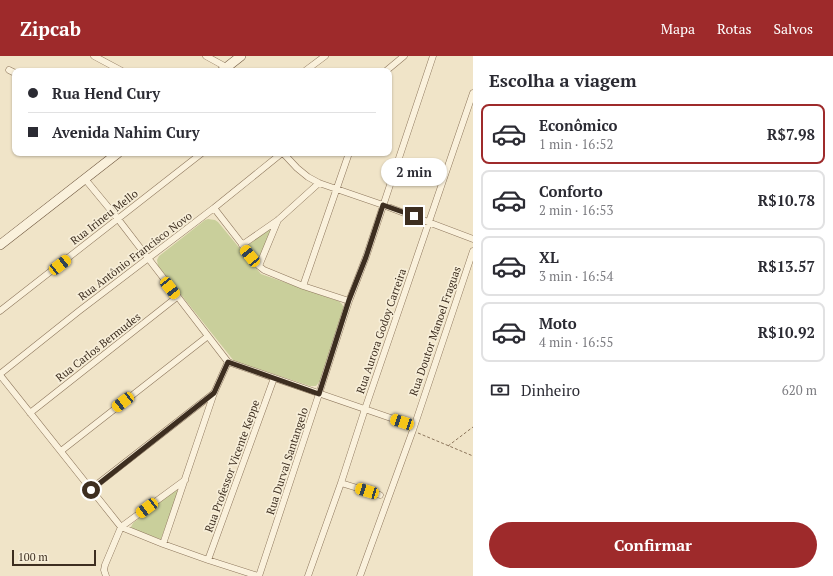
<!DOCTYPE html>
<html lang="pt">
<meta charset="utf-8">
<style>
:root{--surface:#fff;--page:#f2f2f3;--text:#2b2b33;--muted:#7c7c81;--line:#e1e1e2;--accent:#9e2a2b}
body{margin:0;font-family:"PT Serif",serif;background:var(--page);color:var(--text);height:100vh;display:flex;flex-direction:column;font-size:15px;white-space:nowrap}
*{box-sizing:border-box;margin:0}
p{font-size:13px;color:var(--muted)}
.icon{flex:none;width:22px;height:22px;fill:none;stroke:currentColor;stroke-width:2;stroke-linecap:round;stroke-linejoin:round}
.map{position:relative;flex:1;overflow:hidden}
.panel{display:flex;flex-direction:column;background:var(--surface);width:360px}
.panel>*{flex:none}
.banner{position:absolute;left:12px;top:12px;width:380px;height:88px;border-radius:8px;box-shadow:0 1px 3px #0004;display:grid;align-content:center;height:88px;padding:0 16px;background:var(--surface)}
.scale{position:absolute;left:12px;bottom:10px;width:84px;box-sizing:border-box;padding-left:4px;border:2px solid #3d2e20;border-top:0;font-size:11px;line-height:14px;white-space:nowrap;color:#3d2e20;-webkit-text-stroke:3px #f7eed8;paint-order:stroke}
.end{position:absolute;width:18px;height:18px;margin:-9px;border:5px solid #3d2e20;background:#fff;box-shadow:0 0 0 2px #fff}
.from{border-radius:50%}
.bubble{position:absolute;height:28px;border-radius:14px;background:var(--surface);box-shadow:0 1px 3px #0004;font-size:13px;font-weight:800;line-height:28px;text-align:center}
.car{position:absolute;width:12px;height:24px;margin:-12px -6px;border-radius:5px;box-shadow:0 0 3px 1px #0007;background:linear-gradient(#f5c518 24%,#345 0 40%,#f5c518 0 76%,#345 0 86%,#f5c518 0)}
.banner b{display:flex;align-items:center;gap:14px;height:38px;font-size:15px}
.banner b+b{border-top:1px solid var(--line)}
.banner i{width:10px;height:10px;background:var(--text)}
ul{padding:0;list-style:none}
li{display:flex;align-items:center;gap:12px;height:60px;margin:0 8px 6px;padding:0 8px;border:2px solid var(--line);border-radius:8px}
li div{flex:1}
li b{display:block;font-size:15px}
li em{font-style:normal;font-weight:800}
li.current{border-color:var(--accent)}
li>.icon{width:36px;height:36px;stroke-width:1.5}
h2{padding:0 16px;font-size:18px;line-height:48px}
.pay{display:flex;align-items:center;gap:10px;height:44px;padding:0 16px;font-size:15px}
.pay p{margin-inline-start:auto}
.button{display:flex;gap:8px;margin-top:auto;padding:8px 16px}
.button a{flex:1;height:46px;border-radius:24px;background:var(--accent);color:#fff;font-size:16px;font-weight:800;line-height:46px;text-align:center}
header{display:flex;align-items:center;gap:24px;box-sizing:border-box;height:56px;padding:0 20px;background:var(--accent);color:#fff}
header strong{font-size:19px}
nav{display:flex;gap:22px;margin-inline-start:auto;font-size:14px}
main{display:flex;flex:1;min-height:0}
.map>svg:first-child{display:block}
.green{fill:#c9cf9b}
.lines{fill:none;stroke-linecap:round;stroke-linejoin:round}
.minor-casing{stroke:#8d765c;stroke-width:7}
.secondary-casing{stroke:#6f573f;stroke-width:10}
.path{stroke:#8d765c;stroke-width:1;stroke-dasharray:3 2;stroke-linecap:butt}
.minor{stroke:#faf1dc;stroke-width:6}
.secondary{stroke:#faf1dc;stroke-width:9}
.route{stroke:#3d2e20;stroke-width:5}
.labels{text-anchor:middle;stroke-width:3.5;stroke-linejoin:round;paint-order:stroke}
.street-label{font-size:11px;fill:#3d2e20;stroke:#f7eed8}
</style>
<header>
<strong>Zipcab</strong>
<nav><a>Mapa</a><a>Rotas</a><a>Salvos</a></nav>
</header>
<main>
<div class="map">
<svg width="473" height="520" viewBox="0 0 473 520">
<rect width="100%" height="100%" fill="#f0e4c8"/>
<path class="green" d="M208,163L215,164L218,166L261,218L338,245C342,247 344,250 344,255L320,325L316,330H310L234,305L158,210L157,204L159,200L205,164Z
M270,172L271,173L260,204L248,189Z
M175,434H177L178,436L161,483H160L133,473L131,471L133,467Z"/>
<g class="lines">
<defs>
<path id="minor" d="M94,0L122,15
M206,0L226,11
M9,14L15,17
M305,15L325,0
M386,15L404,0
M283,97L297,112L308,121L319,127L383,149L473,183
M85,123L118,163L228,306L414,370
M214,152L259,210L264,214L303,230L349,245
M242,189L278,164L319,127
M259,210L278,164
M303,230L349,97
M0,255L202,97
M0,318L79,255L214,152L282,97
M0,319L121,471L163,488L208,504L258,520
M30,357L177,241
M61,395L208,280
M341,427L380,439
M91,433L214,337
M163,488L214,337L228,306
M208,504L274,322
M106,520L104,514L105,509L121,471L185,424
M259,520L319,338L349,245L366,201L433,0
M308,520L341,427L365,353L473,37
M360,520L413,374L473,195"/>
<path id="secondary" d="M222,15L241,0
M0,189L118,97"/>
</defs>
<use href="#minor" class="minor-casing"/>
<use href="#secondary" class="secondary-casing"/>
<path class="path" d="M418,377L473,400
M448,390L473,371"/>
<use href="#minor" class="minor"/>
<use href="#secondary" class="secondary"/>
</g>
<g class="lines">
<path class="route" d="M91,434L214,337L228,306L319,338L349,244L366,201L383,149L414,160"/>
</g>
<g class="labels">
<g class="street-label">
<text transform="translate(104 161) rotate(-38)" y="4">Rua Irineu Mello</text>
<text transform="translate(135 200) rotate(-37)" y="4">Rua Antônio Francisco Novo</text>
<text transform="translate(381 275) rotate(-71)" y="4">Rua Aurora Godoy Carreira</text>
<text transform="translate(435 275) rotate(-71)" y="4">Rua Doutor Manoel Fraguas</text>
<text transform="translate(98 291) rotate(-38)" y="4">Rua Carlos Bermudes</text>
<text transform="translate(287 405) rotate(-72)" y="4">Rua Durval Santangelo</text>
<text transform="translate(232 410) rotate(-70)" y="4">Rua Professor Vicente Keppe</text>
</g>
</g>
</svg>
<div class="scale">100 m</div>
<i class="end from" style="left:91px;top:434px"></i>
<i class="end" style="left:414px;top:160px"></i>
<div class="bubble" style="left:381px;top:102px;width:66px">2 min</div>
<i class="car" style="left:250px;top:200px;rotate:321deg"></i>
<i class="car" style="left:60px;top:209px;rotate:52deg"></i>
<i class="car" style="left:170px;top:232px;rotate:142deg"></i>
<i class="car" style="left:123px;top:346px;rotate:232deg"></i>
<i class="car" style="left:402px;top:366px;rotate:288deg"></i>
<i class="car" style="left:367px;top:435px;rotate:287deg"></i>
<i class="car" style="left:147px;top:452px;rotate:233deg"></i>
<div class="banner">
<b><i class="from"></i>Rua Hend Cury</b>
<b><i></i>Avenida Nahim Cury</b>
</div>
</div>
<section class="panel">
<h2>Escolha a viagem</h2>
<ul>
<li class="current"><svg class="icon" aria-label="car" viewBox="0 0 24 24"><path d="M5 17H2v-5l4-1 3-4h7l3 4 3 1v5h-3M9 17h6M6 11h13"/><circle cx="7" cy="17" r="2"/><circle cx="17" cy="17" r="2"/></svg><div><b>Econômico</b><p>1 min · 16:52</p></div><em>R$7.98</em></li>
<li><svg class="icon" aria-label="car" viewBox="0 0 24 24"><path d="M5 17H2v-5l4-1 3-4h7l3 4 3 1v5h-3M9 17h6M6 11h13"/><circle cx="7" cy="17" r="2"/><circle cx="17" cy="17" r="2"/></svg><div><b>Conforto</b><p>2 min · 16:53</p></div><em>R$10.78</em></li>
<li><svg class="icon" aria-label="car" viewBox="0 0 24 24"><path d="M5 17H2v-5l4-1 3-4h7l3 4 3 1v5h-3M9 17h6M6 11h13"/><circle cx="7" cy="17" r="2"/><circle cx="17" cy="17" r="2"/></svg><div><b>XL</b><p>3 min · 16:54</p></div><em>R$13.57</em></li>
<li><svg class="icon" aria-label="car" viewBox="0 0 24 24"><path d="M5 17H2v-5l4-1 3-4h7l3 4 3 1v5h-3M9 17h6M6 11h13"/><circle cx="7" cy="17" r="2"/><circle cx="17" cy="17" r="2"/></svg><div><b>Moto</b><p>4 min · 16:55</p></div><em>R$10.92</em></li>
</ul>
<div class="pay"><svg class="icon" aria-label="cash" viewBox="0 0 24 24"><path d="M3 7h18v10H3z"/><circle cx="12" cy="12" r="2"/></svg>Dinheiro<p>620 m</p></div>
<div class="button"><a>Confirmar</a></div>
</section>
</main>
